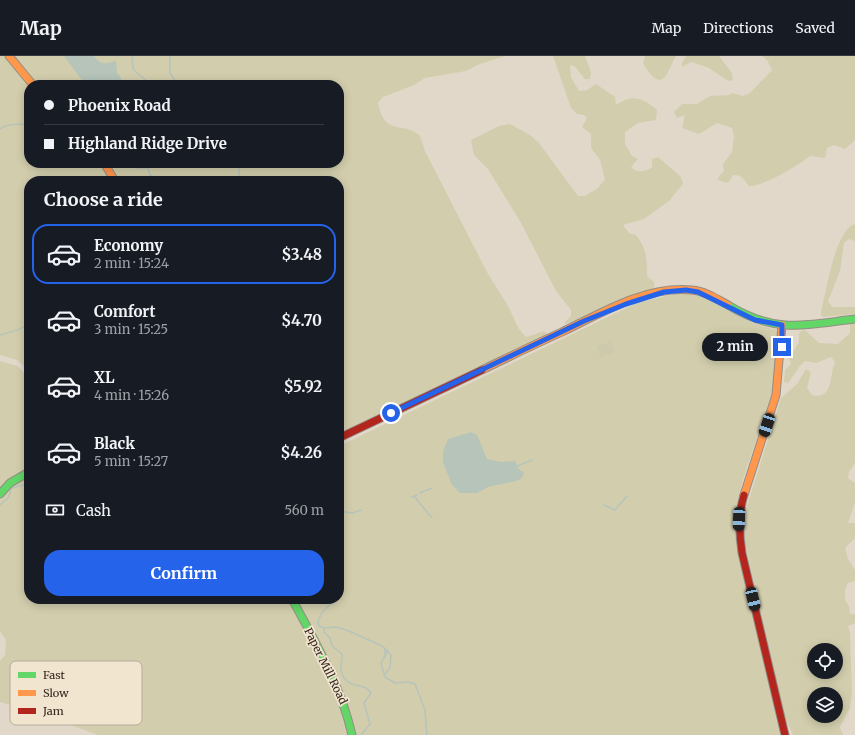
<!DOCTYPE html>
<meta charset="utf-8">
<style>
:root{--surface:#171b24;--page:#242831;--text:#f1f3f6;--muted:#9ea1a6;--line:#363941;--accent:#2563eb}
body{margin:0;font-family:Merriweather,serif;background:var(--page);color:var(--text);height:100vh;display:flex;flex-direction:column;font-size:15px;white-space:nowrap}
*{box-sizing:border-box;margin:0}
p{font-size:13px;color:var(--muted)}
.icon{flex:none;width:22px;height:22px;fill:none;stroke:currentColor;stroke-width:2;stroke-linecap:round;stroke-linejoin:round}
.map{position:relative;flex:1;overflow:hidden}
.drawer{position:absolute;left:24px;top:120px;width:320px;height:428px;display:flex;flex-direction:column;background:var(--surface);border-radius:16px;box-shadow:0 2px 10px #0003}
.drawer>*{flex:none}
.hud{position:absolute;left:24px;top:24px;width:320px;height:88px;border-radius:16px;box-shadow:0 2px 10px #0003;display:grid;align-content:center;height:88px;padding:0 20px;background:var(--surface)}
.buttons{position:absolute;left:807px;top:587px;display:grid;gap:8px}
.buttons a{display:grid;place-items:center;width:36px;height:36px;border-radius:50%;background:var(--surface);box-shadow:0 2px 10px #0003;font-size:20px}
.end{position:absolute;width:18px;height:18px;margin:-9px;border:5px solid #2563eb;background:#fff;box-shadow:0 0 0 2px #fff}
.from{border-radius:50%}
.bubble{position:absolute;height:28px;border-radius:14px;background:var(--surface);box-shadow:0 2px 10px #0003;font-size:13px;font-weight:700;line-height:28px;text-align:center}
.car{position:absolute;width:12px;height:24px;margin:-12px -6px;border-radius:5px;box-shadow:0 0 3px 1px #0007;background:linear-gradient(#222 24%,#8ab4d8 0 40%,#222 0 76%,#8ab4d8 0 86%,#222 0)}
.hud b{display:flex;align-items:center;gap:14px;height:38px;font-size:15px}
.hud b+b{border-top:1px solid var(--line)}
.hud i{width:10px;height:10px;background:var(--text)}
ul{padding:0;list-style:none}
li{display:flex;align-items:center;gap:12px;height:60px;margin:0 8px 6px;padding:0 12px;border:2px solid transparent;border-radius:16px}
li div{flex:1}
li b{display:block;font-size:15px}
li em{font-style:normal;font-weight:700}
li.current{border-color:var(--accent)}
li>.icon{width:36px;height:36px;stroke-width:1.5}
h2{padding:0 20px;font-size:18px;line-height:48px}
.pay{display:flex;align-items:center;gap:10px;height:44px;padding:0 20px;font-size:15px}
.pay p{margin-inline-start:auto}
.primary-button{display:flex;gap:8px;margin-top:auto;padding:8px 20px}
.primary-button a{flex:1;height:46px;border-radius:16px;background:var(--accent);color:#fff;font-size:16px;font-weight:700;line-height:46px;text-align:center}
header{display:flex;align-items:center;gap:24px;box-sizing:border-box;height:56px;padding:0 20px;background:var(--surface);border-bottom:1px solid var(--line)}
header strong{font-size:19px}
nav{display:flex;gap:22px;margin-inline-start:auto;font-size:14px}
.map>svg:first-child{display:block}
.green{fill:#d2cead;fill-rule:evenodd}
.cemetery{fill:#ccc9ad}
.water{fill:#b6c4ba}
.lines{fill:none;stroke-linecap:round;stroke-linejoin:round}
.stream{stroke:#b6c4ba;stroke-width:1.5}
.fast-casing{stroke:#958d84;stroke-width:9}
.slow-casing{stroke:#958d84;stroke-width:9}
.jam-casing{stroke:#958d84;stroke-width:9}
.fast{stroke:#63d668;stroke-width:7}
.slow{stroke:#ff974d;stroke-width:7}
.jam{stroke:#b3261e;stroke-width:7}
.route{stroke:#2563eb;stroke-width:5}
.labels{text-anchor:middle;stroke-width:3.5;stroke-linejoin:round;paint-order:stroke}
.street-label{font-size:11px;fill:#32251d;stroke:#f2e5d0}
.key{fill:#f2e5d0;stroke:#b8ab9a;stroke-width:1}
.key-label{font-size:11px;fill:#32251d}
</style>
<header>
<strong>Map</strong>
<nav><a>Map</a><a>Directions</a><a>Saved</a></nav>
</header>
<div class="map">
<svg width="855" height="679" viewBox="0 0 855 679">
<rect width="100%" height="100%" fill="#e1d8ca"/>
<path class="green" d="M0,0H505L480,8L466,15L425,22L412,30L383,41L378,47C385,82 404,64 420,80L425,95L488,218L507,248L519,273L526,281L544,275L547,278L339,378V125H29V314L17,304L0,299ZM29,29H339V107H29Z
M553,0H585L591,16L590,23H585L575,11L570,9L571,21L579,35L587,34L596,28L615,41L616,48C620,47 624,44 628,43C638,40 650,47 657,54L656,64L638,67L625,76V88L632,100L638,103L631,111C636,117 646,116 652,111V103L658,101L681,121L683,128L669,145L644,163L623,169L629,177L636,179C647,193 647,204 647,220L654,226V233L627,242L566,268L564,267L571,260V254L556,235L521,167L488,113L474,99L471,84L499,70L510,68L530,79L539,87L578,140H585L598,132L605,123L600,104L591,92V78L582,71L587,62L584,59L577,58L571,52Z
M645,0H676L666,20L661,24C652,24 647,13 643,7Z
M686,0H719L732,17L733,24L728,25L709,12L691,6L682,11V7Z
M762,0H855V84L845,93L834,89L827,92L825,102L810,100C799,109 763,131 749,130C744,124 742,118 733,119L729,126L726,127L718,124L719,120L724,115L723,108L732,96L734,80L732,72L717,67L699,78L682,72L685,59L677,62L674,56L682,48H697L710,40L729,39L732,37L743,40L750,37L772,14L767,4Z
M855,168V185L849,183L844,187L840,215L828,245L832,251H855V258L823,261L821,259V256C826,237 835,173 855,168Z
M692,237L705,241L753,267L777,274C789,337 741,399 736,459C734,489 744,519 750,549C760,592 770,636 780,679H98L47,660L0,646V605L5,599L6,584L0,575V305L17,310L29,321V543H339V390L637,247L674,238Z
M853,266H855V407L849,416L848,422L855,427V447L848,467H855V482L845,492L848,503L855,514V525L848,527L845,534V544L849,550L850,558H855V567L848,570L850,577L852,638L850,652L840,671L843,679H793L785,661L745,487V468L747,450L781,342L797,328L806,313L811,316L807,332L812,339C834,344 829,319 835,306L831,301L816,307L805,305L800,310L788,327L784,326L785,314L791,308L789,303L799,286V278L801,275L805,274L819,287L838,288L850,277V268ZM814,594H836V616H814ZM814,638H836V660H814Z"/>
<path class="cemetery" d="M611,286L615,296L600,301L597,290Z"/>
<path class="water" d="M64,0H94C100,9 106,8 116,5L117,17L121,22L122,29H87C78,20 72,10 64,0Z
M471,376L477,379L487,403L501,406L515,405L518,412L524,417L522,422L516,425L488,431L477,437H460L452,429L443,406V396L448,383Z"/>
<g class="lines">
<path class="stream" d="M132,0L133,13L151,29
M170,0V17L178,29
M0,73C8,67 19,69 29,68
M137,107L138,112H148L150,119L164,125
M238,125L240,107
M0,279C8,277 22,273 29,268
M517,410L532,404
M420,437L432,432
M414,440L432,462
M412,441L417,439
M0,449L8,442L12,432L29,427
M604,449L615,454L627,440
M339,455L352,457L361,454
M336,543L323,555L318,565L319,570L324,572L336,571L349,575L382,590L391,599L390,612L385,618
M324,572V576L330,582L332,590L342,598C343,604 340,609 341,614C346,636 363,624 371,637L364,647L370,668L361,679
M385,592V602
M388,594L381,607L385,621L395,627L408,626L415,628L425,654L427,679"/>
<defs>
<path id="fast" d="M728,249C775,278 804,269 855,263
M0,438L10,427L29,416
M292,543C316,587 341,630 352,679"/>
<path id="slow" d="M9,0L33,29
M104,107L115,125
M482,314C509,301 535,288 562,276C601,257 647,229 692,234C705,235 717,243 728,249
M744,439L776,339L782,269"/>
<path id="jam" d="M339,382L482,314
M744,439C738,458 739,477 742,497L785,679"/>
</defs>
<use href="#fast" class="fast-casing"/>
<use href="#slow" class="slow-casing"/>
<use href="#jam" class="jam-casing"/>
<use href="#fast" class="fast"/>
<use href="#slow" class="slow"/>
<use href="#jam" class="jam"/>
</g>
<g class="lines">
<path class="route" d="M391,357L584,265L626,248L664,236L686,234L698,236L755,264L782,269V291"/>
</g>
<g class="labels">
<g class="street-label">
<text transform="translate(326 610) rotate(64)" y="4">Paper Mill Road</text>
</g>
</g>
<rect x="10" y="605" width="132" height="64" rx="6" class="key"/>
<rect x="18" y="616" width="18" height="6" fill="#63d668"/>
<rect x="18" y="634" width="18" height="6" fill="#ff974d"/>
<rect x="18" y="652" width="18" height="6" fill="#b3261e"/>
<g class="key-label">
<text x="43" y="623">Fast</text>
<text x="43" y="641">Slow</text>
<text x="43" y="659">Jam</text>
</g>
</svg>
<div class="buttons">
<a><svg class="icon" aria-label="locate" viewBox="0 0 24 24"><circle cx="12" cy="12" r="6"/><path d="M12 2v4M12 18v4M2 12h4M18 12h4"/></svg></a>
<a><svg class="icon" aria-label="layers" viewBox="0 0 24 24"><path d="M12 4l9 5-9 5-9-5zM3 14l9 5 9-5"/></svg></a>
</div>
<i class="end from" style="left:391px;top:357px"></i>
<i class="end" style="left:782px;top:291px"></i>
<div class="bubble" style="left:702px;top:277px;width:66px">2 min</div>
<i class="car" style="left:767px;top:369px;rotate:198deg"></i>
<i class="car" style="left:739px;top:463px;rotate:182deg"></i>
<i class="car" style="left:753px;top:543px;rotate:167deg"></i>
<div class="hud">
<b><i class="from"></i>Phoenix Road</b>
<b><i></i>Highland Ridge Drive</b>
</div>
<section class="drawer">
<h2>Choose a ride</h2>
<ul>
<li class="current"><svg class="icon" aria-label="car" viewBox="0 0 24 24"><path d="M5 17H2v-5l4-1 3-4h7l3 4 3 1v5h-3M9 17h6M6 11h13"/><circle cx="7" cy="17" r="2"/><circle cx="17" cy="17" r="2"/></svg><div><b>Economy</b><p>2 min · 15:24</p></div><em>$3.48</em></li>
<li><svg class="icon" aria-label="car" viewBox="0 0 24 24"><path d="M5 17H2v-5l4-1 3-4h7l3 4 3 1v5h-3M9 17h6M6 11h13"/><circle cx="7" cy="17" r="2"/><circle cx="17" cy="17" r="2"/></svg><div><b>Comfort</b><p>3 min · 15:25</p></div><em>$4.70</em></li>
<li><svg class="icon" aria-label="car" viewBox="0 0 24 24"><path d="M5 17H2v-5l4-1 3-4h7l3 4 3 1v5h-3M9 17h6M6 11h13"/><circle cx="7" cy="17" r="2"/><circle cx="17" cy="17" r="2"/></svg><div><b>XL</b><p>4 min · 15:26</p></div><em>$5.92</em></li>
<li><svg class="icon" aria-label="car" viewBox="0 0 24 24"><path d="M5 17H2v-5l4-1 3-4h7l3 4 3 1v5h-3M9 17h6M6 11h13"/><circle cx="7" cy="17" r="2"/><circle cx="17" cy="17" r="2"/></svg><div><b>Black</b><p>5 min · 15:27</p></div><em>$4.26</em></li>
</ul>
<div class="pay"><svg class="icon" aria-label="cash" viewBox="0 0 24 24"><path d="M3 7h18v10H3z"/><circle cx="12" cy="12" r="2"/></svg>Cash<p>560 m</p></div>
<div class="primary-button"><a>Confirm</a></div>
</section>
</div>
